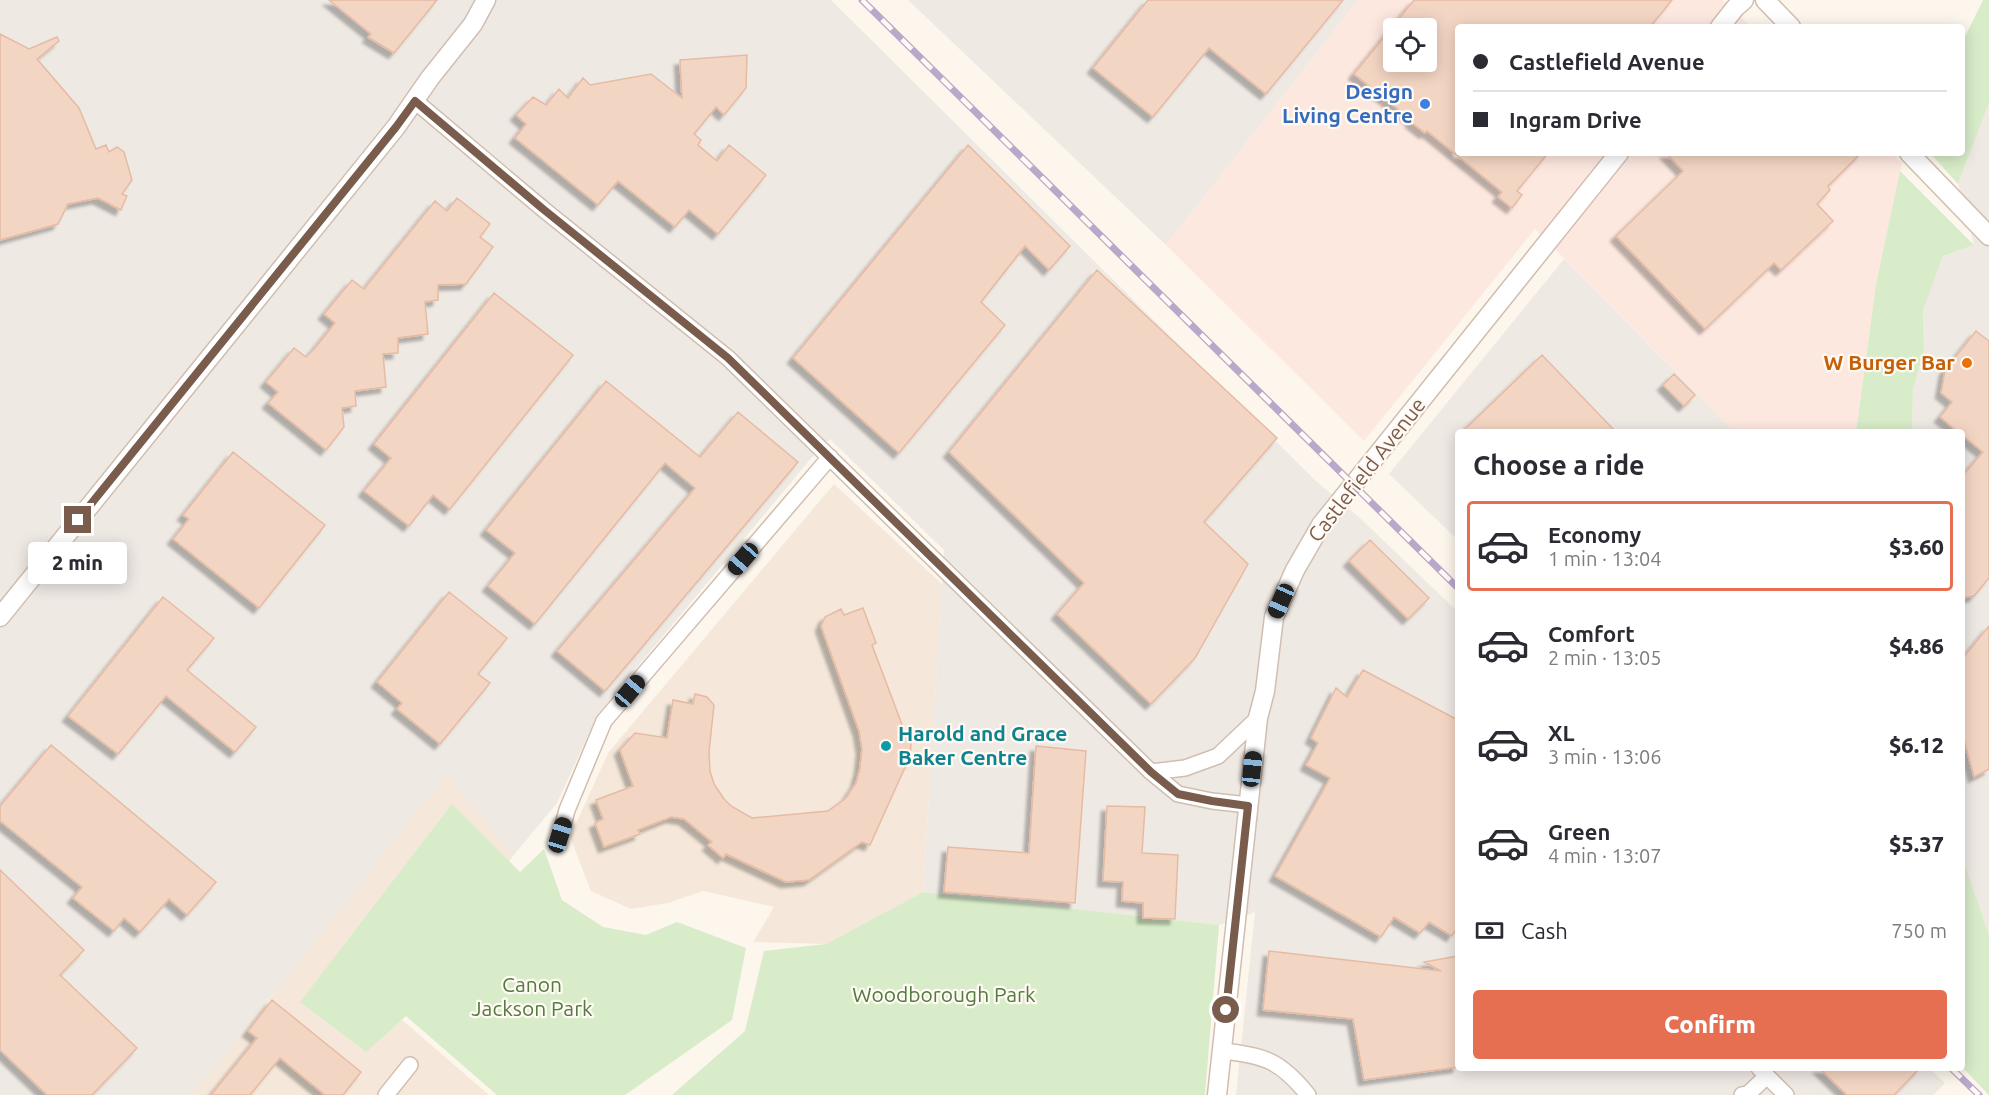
<!DOCTYPE html>
<meta charset="utf-8">
<style>
:root{--surface:#fff;--page:#f7f7f7;--text:#2b2b33;--muted:#7c7c81;--line:#e1e1e2;--accent:#e76f51}
body{margin:0;font-family:Ubuntu,sans-serif;background:var(--page);color:var(--text);height:100vh;display:flex;flex-direction:column;font-size:22px;white-space:nowrap}
*{box-sizing:border-box;margin:0}
p{font-size:20px;color:var(--muted)}
.icon{flex:none;width:33px;height:33px;fill:none;stroke:currentColor;stroke-width:2;stroke-linecap:round;stroke-linejoin:round}
.map{position:relative;flex:1;overflow:hidden}
.panel{position:absolute;left:1455px;top:429px;width:510px;height:642px;display:flex;flex-direction:column;background:var(--surface);border-radius:6px;box-shadow:0 3px 15px #0003}
.panel>*{flex:none}
.top-card{position:absolute;left:1455px;top:24px;width:510px;height:132px;border-radius:6px;box-shadow:0 3px 15px #0003;display:grid;align-content:center;height:132px;padding:0 18px;background:var(--surface)}
.fabs{position:absolute;left:1383px;top:18px;display:grid;gap:12px}
.fabs a{display:grid;place-items:center;width:54px;height:54px;border-radius:6px;background:var(--surface);box-shadow:0 3px 15px #0003;font-size:30px}
.end{position:absolute;width:27px;height:27px;margin:-14px;border:8px solid #7a5c4d;background:#fff;box-shadow:0 0 0 3px #fff}
.from{border-radius:50%}
.bubble{position:absolute;height:42px;border-radius:6px;background:var(--surface);box-shadow:0 3px 15px #0003;font-size:20px;font-weight:800;line-height:42px;text-align:center}
.car{position:absolute;width:18px;height:36px;margin:-18px -9px;border-radius:8px;box-shadow:0 0 4px 2px #0007;background:linear-gradient(#222 24%,#8ab4d8 0 40%,#222 0 76%,#8ab4d8 0 86%,#222 0)}
.top-card b{display:flex;align-items:center;gap:21px;height:57px;font-size:22px}
.top-card b+b{border-top:2px solid var(--line)}
.top-card i{width:15px;height:15px;background:var(--text)}
ul{padding:0;list-style:none}
li{display:flex;align-items:center;gap:18px;height:90px;margin:0 12px 9px;padding:0 6px;border:3px solid transparent;border-radius:6px}
li div{flex:1}
li b{display:block;font-size:22px}
li em{font-style:normal;font-weight:800}
li.active{border-color:var(--accent)}
li>.icon{width:54px;height:54px;stroke-width:1.5}
h2{padding:0 18px;font-size:27px;line-height:72px}
.pay{display:flex;align-items:center;gap:15px;height:66px;padding:0 18px;font-size:22px}
.pay p{margin-inline-start:auto}
.primary-button{display:flex;gap:12px;margin-top:auto;padding:12px 18px}
.primary-button a{flex:1;height:69px;border-radius:6px;background:var(--accent);color:#fff;font-size:24px;font-weight:800;line-height:69px;text-align:center}
.map>svg:first-child{display:block}
.residential{fill:#f5e8da}
.commercial{fill:#fde8e0;fill-rule:evenodd}
.industrial{fill:#efe9e4}
.green{fill:#d8ecc9}
.building{fill:#f3d5c3;stroke:#e6bba3;stroke-width:1.5;fill-rule:evenodd;filter:url(#shadow)}
.lines{fill:none;stroke-linecap:round;stroke-linejoin:round}
.minor-casing{stroke:#d1beb0;stroke-width:18}
.tertiary-casing{stroke:#d1beb0;stroke-width:21}
.minor{stroke:#fff;stroke-width:15}
.tertiary{stroke:#fff;stroke-width:18}
.rail-casing{stroke:#b9a8c9;stroke-width:7}
.rail{stroke:#fffaf3;stroke-width:4.5;stroke-dasharray:14;stroke-linecap:butt}
.route{stroke:#7a5c4d;stroke-width:8}
.shop-dot{fill:#3f7fe0;stroke:#fffaf3;stroke-width:2}
.food-dot{fill:#e8710a;stroke:#fffaf3;stroke-width:2}
.culture-dot{fill:#0f9aa8;stroke:#fffaf3;stroke-width:2}
.labels{text-anchor:middle;stroke-width:4.5;stroke-linejoin:round;paint-order:stroke}
.shop-label{font-size:21px;font-weight:bold;fill:#366cbe;stroke:#fffaf3;text-anchor:end}
.food-label{font-size:21px;font-weight:bold;fill:#c56008;stroke:#fffaf3;text-anchor:end}
.street-label{font-size:21px;fill:#7a5c4d;stroke:#fffaf3}
.culture-label{font-size:21px;font-weight:bold;fill:#0d838f;stroke:#fffaf3;text-anchor:start}
.park-label{font-size:21px;fill:#537a41;stroke:#fffaf3}
</style>
<div class="map">
<svg width="1989" height="1095" viewBox="0 0 1989 1095">
<defs>
<filter id="shadow"><feDropShadow dx="-5.5" dy="5.5" stdDeviation="1.5" flood-color="#0004"/></filter>
</defs>
<rect width="100%" height="100%" fill="#fdf6ec"/>
<path class="residential" d="M834,484L942,584L923,892L826,944L753,942L774,907L703,891L668,903L631,909L591,891L570,837L608,753Z
M447,773L513,856L400,1018L489,1095H191L226,1054Z"/>
<path class="commercial" d="M1358,0H1722L1752,27H1458V153H1891L1902,163L1876,284L1856,432H1735L1535,229L1364,441L1166,245ZM1394,28H1426V62H1394Z"/>
<path class="industrial" d="M0,0H831L1317,482L1361,519L1458,612V1068H1929L1945,1083L1933,1095H1236L1255,912L1219,925L923,892L944,550L830,439L813,456L598,714L557,803L513,856L447,774L226,1054L191,1095H0Z
M908,0H1358L1166,245Z
M1989,103V935L1962,856V432H1912L1913,390L1924,350L1923,310L1928,293L1943,256L1974,245L1958,184Z
M1564,259L1735,432H1458V540L1389,474Z"/>
<path class="green" d="M1983,0H1989V103L1958,184L1930,153H1962V43Z
M1900,171L1974,245L1943,256L1923,310L1924,350L1913,390L1912,432H1856L1876,284Z
M452,804L520,872L544,849L562,900L603,927L646,935L677,922L746,948L732,1020L625,1095H497L406,1016L366,1052L300,1002Z
M1962,856L1989,935V1095L1962,1067Z
M923,892L1219,925L1205,1095H672L745,1031L764,951L826,944Z"/>
<path class="building" d="M329,0H437L394,53L368,37L371,34Z
M1148,0H1343L1266,94L1209,48L1153,117L1093,68Z
M1414,0H1672L1650,27H1458V153H1548L1517,191L1522,195L1512,208L1498,197L1502,192L1427,131L1425,133L1411,122L1412,120L1354,74ZM1394,28H1426V62H1394Z
M0,34L29,49L57,37L59,41L37,59L79,108L96,149L106,145L109,152L117,147L124,152L132,180L122,194L127,196L121,210L98,198L68,204L58,224L0,240Z
M747,55L746,88L724,115L716,107L694,134L701,140L698,145L717,161L729,145L766,175L718,234L689,210L675,227L618,181L598,205L515,138L526,124L516,115L533,97L546,105L559,89L568,98L583,78L590,85L651,74L682,98L680,60Z
M968,145L1070,246L1049,270L1025,246L981,302L1005,325L899,453L793,358Z
M1666,153H1861L1828,186L1830,190L1817,204L1833,221L1781,270L1774,263L1705,329L1616,236L1683,171Z
M457,198L490,224L480,237L493,247L466,284L438,285V300L425,302L428,334L398,338V353L383,354L386,387L355,391L356,406L342,408L344,427L326,450L268,403L278,392L266,382L294,348L306,357L314,349L335,323L324,314L352,280L364,289L435,201L447,211Z
M1097,270L1277,438L1204,522L1248,564L1195,658L1151,704L1057,614L1084,583L949,452Z
M494,293L573,355L450,509L433,495L409,526L364,491L391,458L374,444Z
M1976,331L1989,341V578L1974,596L1962,598V476L1983,452L1962,435V432H1958L1940,417L1952,402L1941,393L1945,370Z
M1542,355L1616,432H1462Z
M1674,374L1695,395L1684,406L1663,385Z
M606,381L700,457L738,412L798,462L605,691L557,651L695,488L665,463L535,624L488,586L515,553L486,530Z
M233,452L325,525L259,608L173,539L189,519L183,515Z
M1370,540L1429,598L1408,619L1349,561Z
M449,592L507,638L478,674L490,683L440,744L397,709L402,703L377,682Z
M163,597L214,638L187,670L256,727L235,752L166,696L118,754L68,716Z
M863,608L876,643L872,645L909,743H911L910,763H907L870,845L862,842L809,880L786,882L726,854L723,858L708,845L712,842L684,819L671,817L638,830L640,834L604,847L595,823L603,819L596,800L633,786L620,750L635,733L667,738L673,700L693,704L695,694L707,697L714,705L709,752L710,771L714,784L724,799L731,806L752,818L828,811L846,798L856,783L860,768L862,749L859,731L821,626L825,617L841,609L844,615Z
M1989,626V769L1974,777L1964,740H1962V659Z
M1363,670L1458,720V926L1452,936L1429,922L1420,933L1394,917L1381,937L1275,876L1330,778L1306,765L1318,743L1311,738L1336,688L1347,697Z
M51,745L216,882L187,915L169,899L140,932L124,918L114,931L73,898L82,887L0,821V806Z
M1036,746L1086,751L1075,903L944,892L948,847L1029,853Z
M1107,806L1145,807L1142,853L1178,855L1175,919L1143,918V903L1122,901L1123,882L1103,881Z
M0,870L84,950L60,975L137,1048L92,1095H47L0,1050Z
M1269,951L1441,971L1424,962L1458,956V1067L1364,1080L1353,1019L1263,1010Z
M272,1000L361,1072L343,1095H325L280,1058L250,1095H211L257,1038L248,1031Z
M1819,1068H1920L1894,1095H1847Z"/>
<g class="lines">
<defs>
<path id="minor" d="M415,101L543,209L728,358L1151,772L1178,794L1212,801L1248,805
M1151,772L1185,768L1218,756L1258,718
M560,835L567,810L604,721L830,457
M1222,1051C1264,1055 1281,1061 1308,1095
M1759,1068L1786,1095
M386,1095L410,1065
M1742,1095L1748,1094L1767,1076"/>
<path id="tertiary" d="M1765,0L1791,27
M1720,27L1735,8L1744,0
M1909,153L1989,236
M0,617L396,127L430,78L473,24L486,0
M1217,1095L1258,718L1265,691L1274,617L1295,570L1321,525L1619,153"/>
</defs>
<use href="#minor" class="minor-casing"/>
<use href="#tertiary" class="tertiary-casing"/>
<use href="#minor" class="minor"/>
<use href="#tertiary" class="tertiary"/>
<defs>
<path id="rail" d="M862,0L1458,588
M1951,1068L1979,1095"/>
</defs>
<use href="#rail" class="rail-casing"/>
<use href="#rail" class="rail"/>
</g>
<g class="lines">
<path class="route" d="M78,520L396,127L415,101L543,209L728,358L1151,772L1178,794L1212,801L1248,806L1226,1010"/>
</g>
<circle class="shop-dot" cx="1425" cy="104" r="6"/>
<circle class="food-dot" cx="1967" cy="363" r="6"/>
<circle class="culture-dot" cx="886" cy="746" r="6"/>
<g class="labels">
<g class="shop-label">
<text x="1413" y="99">Design<tspan x="1413" dy="24">Living Centre</tspan></text>
</g>
<g class="food-label">
<text x="1955" y="370">W Burger Bar</text>
</g>
<g class="street-label">
<text transform="translate(1367 470) rotate(-52)" y="7">Castlefield Avenue</text>
</g>
<g class="culture-label">
<text x="898" y="741">Harold and Grace<tspan x="898" dy="24">Baker Centre</tspan></text>
</g>
<g class="park-label">
<text x="532" y="992">Canon<tspan x="532" dy="24">Jackson Park</tspan></text>
<text x="944" y="1002">Woodborough Park</text>
</g>
</g>
</svg>
<div class="fabs">
<a><svg class="icon" aria-label="locate" viewBox="0 0 24 24"><circle cx="12" cy="12" r="6"/><path d="M12 2v4M12 18v4M2 12h4M18 12h4"/></svg></a>
</div>
<i class="end from" style="left:1226px;top:1010px"></i>
<i class="end" style="left:78px;top:520px"></i>
<div class="bubble" style="left:28px;top:542px;width:99px">2 min</div>
<i class="car" style="left:743px;top:559px;rotate:221deg"></i>
<i class="car" style="left:1281px;top:601px;rotate:204deg"></i>
<i class="car" style="left:630px;top:691px;rotate:40deg"></i>
<i class="car" style="left:1252px;top:769px;rotate:6deg"></i>
<i class="car" style="left:560px;top:835px;rotate:17deg"></i>
<div class="top-card">
<b><i class="from"></i>Castlefield Avenue</b>
<b><i></i>Ingram Drive</b>
</div>
<section class="panel">
<h2>Choose a ride</h2>
<ul>
<li class="active"><svg class="icon" aria-label="car" viewBox="0 0 24 24"><path d="M5 17H2v-5l4-1 3-4h7l3 4 3 1v5h-3M9 17h6M6 11h13"/><circle cx="7" cy="17" r="2"/><circle cx="17" cy="17" r="2"/></svg><div><b>Economy</b><p>1 min · 13:04</p></div><em>$3.60</em></li>
<li><svg class="icon" aria-label="car" viewBox="0 0 24 24"><path d="M5 17H2v-5l4-1 3-4h7l3 4 3 1v5h-3M9 17h6M6 11h13"/><circle cx="7" cy="17" r="2"/><circle cx="17" cy="17" r="2"/></svg><div><b>Comfort</b><p>2 min · 13:05</p></div><em>$4.86</em></li>
<li><svg class="icon" aria-label="car" viewBox="0 0 24 24"><path d="M5 17H2v-5l4-1 3-4h7l3 4 3 1v5h-3M9 17h6M6 11h13"/><circle cx="7" cy="17" r="2"/><circle cx="17" cy="17" r="2"/></svg><div><b>XL</b><p>3 min · 13:06</p></div><em>$6.12</em></li>
<li><svg class="icon" aria-label="car" viewBox="0 0 24 24"><path d="M5 17H2v-5l4-1 3-4h7l3 4 3 1v5h-3M9 17h6M6 11h13"/><circle cx="7" cy="17" r="2"/><circle cx="17" cy="17" r="2"/></svg><div><b>Green</b><p>4 min · 13:07</p></div><em>$5.37</em></li>
</ul>
<div class="pay"><svg class="icon" aria-label="cash" viewBox="0 0 24 24"><path d="M3 7h18v10H3z"/><circle cx="12" cy="12" r="2"/></svg>Cash<p>750 m</p></div>
<div class="primary-button"><a>Confirm</a></div>
</section>
</div>
